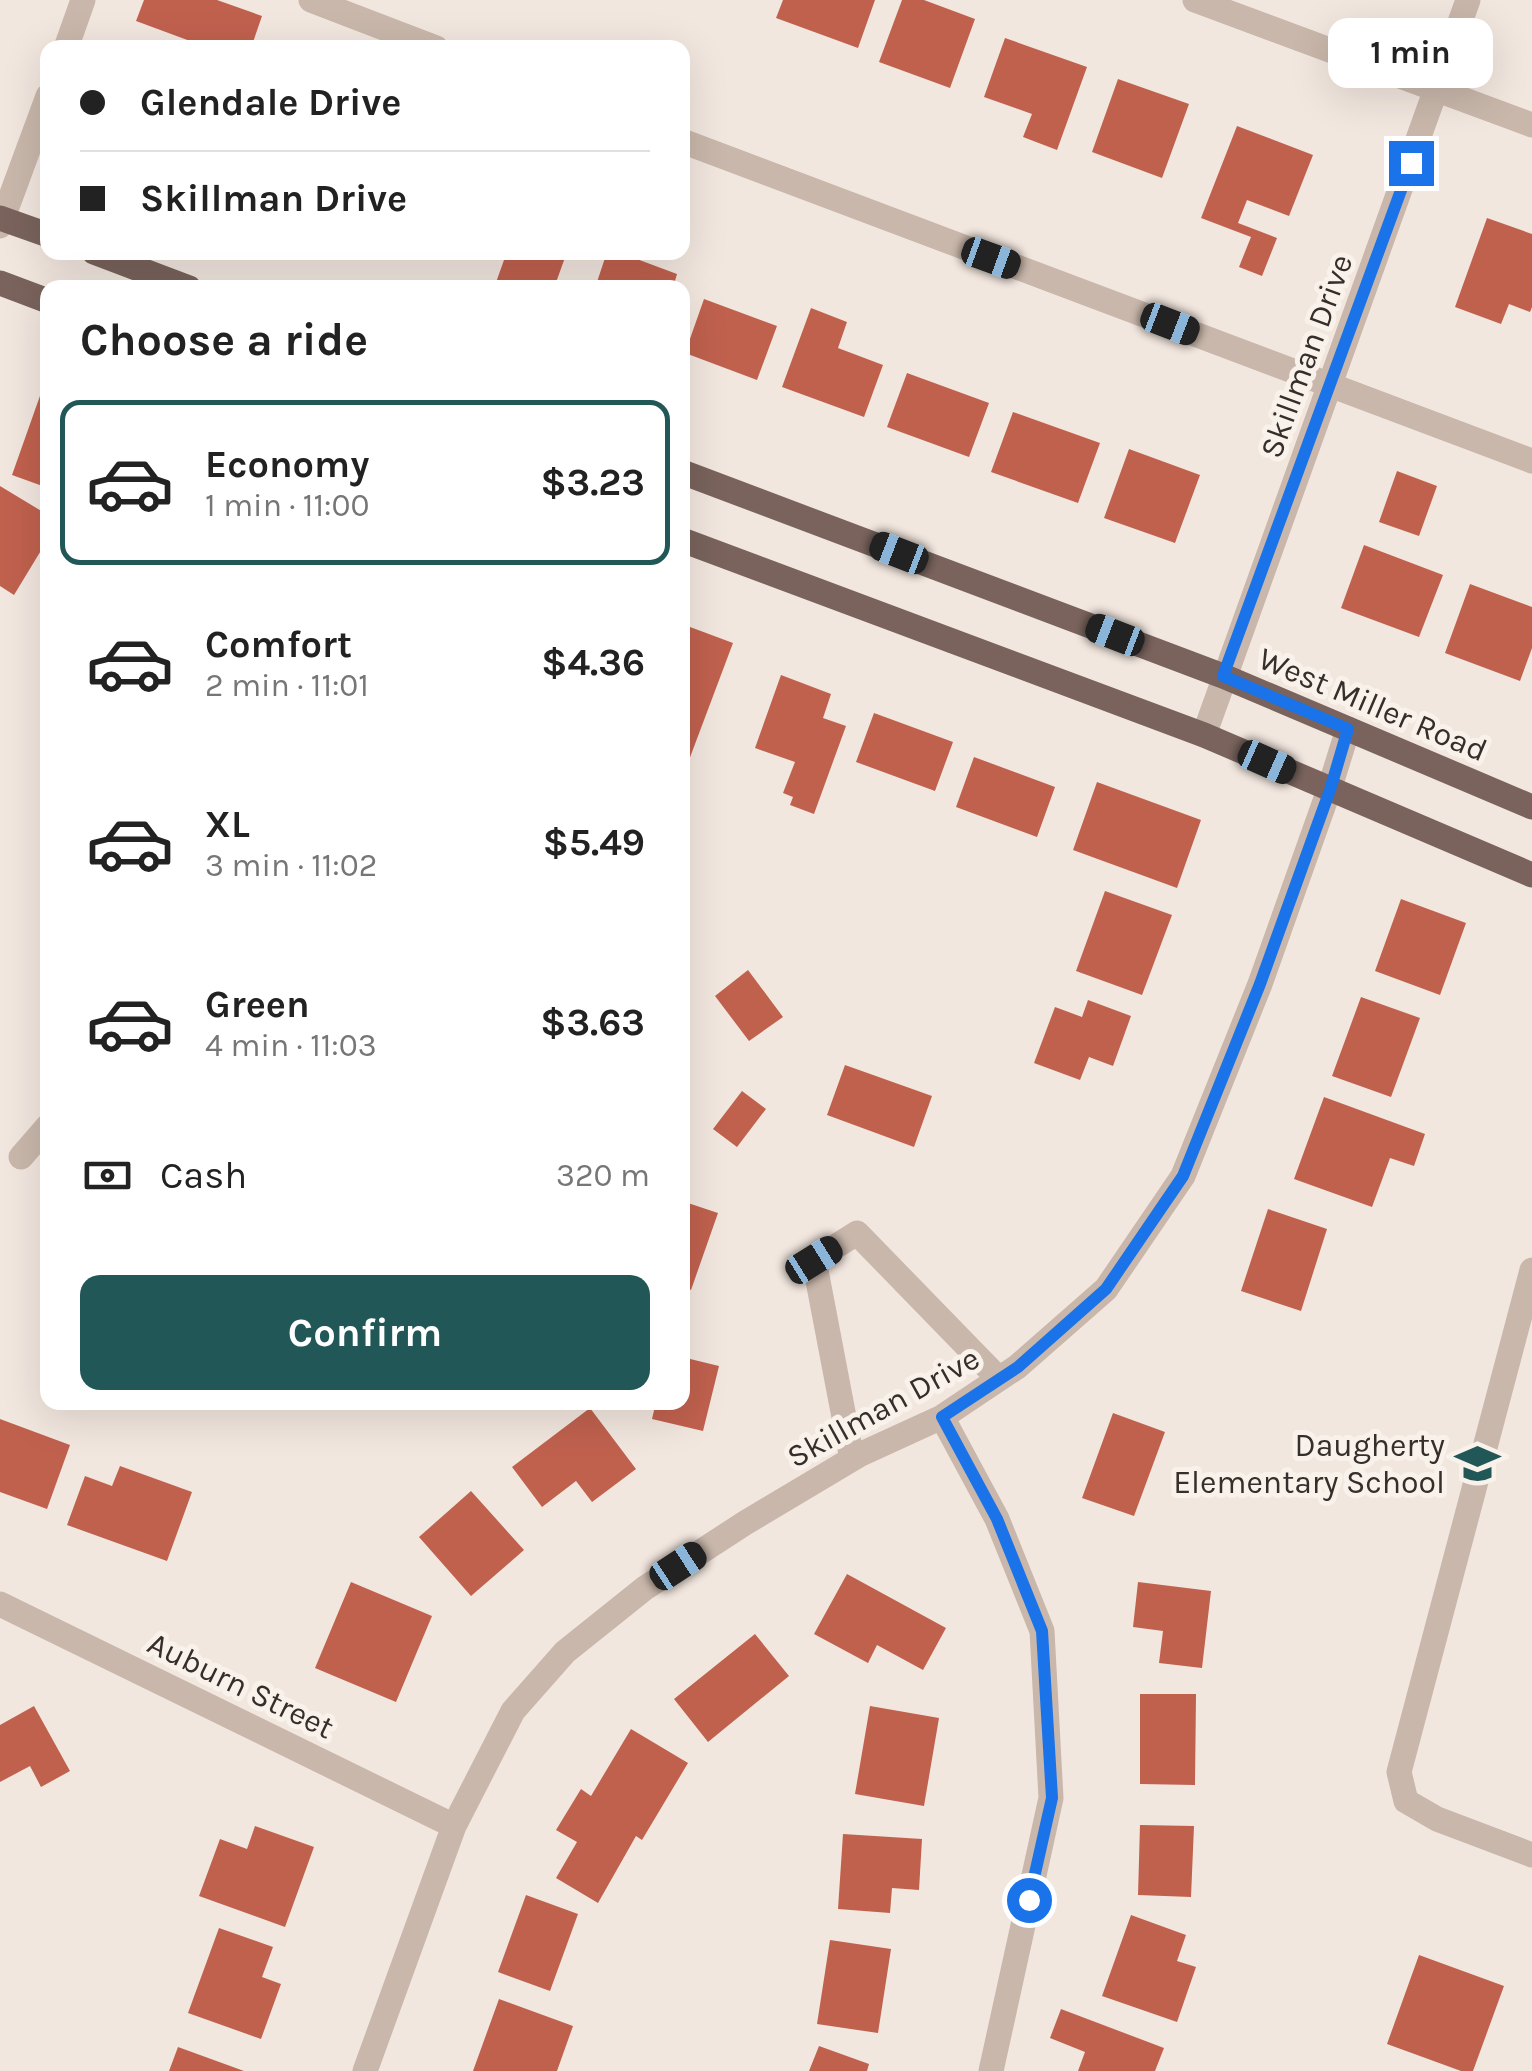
<!DOCTYPE html>
<meta charset="utf-8">
<style>
:root{--surface:#fff;--page:#f6f6f6;--text:#222;--muted:#767676;--line:#e0e0e0;--accent:#215757}
body{margin:0;font-family:Karla,sans-serif;background:var(--page);color:var(--text);height:100vh;display:flex;flex-direction:column;font-size:38px;white-space:nowrap}
*{box-sizing:border-box;margin:0}
p{font-size:32px;color:var(--muted)}
.icon{flex:none;width:55px;height:55px;fill:none;stroke:currentColor;stroke-width:2;stroke-linecap:round;stroke-linejoin:round}
.map{position:relative;flex:1;overflow:hidden}
.drawer{position:absolute;left:40px;top:280px;width:650px;height:1130px;display:flex;flex-direction:column;background:var(--surface);border-radius:20px;box-shadow:0 10px 40px #0002}
.drawer>*{flex:none}
.top-card{position:absolute;left:40px;top:40px;width:650px;height:220px;border-radius:20px;box-shadow:0 10px 40px #0002;display:grid;align-content:center;height:220px;padding:0 40px;background:var(--surface)}
.end{position:absolute;width:45px;height:45px;margin:-22px;border:12px solid #1a73e8;background:#fff;box-shadow:0 0 0 5px #fff}
.from{border-radius:50%}
.bubble{position:absolute;height:70px;border-radius:20px;background:var(--surface);box-shadow:0 10px 40px #0002;font-size:32px;font-weight:700;line-height:70px;text-align:center}
.car{position:absolute;width:30px;height:60px;margin:-30px -15px;border-radius:12px;box-shadow:0 0 8px 2px #0007;background:linear-gradient(#222 24%,#8ab4d8 0 40%,#222 0 76%,#8ab4d8 0 86%,#222 0)}
.top-card b{display:flex;align-items:center;gap:35px;height:95px;font-size:38px}
.top-card b+b{border-top:2px solid var(--line)}
.top-card i{width:25px;height:25px;background:var(--text)}
ul{padding:0;list-style:none}
li{display:flex;align-items:center;gap:30px;height:165px;margin:0 20px 15px;padding:0 20px;border:5px solid transparent;border-radius:20px}
li div{flex:1}
li b{display:block;font-size:38px}
li em{font-style:normal;font-weight:700}
li.on{border-color:var(--accent)}
li>.icon{width:90px;height:90px;stroke-width:1.5}
h2{padding:0 40px;font-size:45px;line-height:120px}
.pay{display:flex;align-items:center;gap:25px;height:110px;padding:0 40px;font-size:38px}
.pay p{margin-inline-start:auto}
.primary-button{display:flex;gap:20px;margin-top:auto;padding:20px 40px}
.primary-button a{flex:1;height:115px;border-radius:20px;background:var(--accent);color:#fff;font-size:40px;font-weight:700;line-height:115px;text-align:center}
.map>svg:first-child{display:block}
.building{fill:#c0614e}
.lines{fill:none;stroke-linecap:round;stroke-linejoin:round}
.minor{stroke:#c9b7ab;stroke-width:25}
.major{stroke:#79635c;stroke-width:25}
.route{stroke:#1a73e8;stroke-width:12}
.labels{text-anchor:middle;stroke-width:10;stroke-linejoin:round;paint-order:stroke}
.street-label{font-size:32px;fill:#372d2a;stroke:#f9f2eb}
.poi-label{font-size:32px;fill:#372d2a;stroke:#f9f2eb;text-anchor:end}
</style>
<div class="map">
<svg width="1532" height="2071" viewBox="0 0 1532 2071">
<rect width="100%" height="100%" fill="#f2e7df"/>
<path class="building" d="M144,0H217L262,16L251,48H209L136,21Z
M783,0H875L858,48L776,18Z
M902,0H924L975,19L950,88L879,62Z
M1005,38L1087,67L1057,150L1023,137L1032,114L984,97Z
M1118,79L1189,104L1162,178L1092,152Z
M1237,126L1313,155L1289,216L1247,200L1238,223L1277,238L1262,276L1239,267L1251,237L1201,218Z
M1487,218L1532,234V307L1530,312L1509,304L1501,324L1455,307Z
M567,252L554,288H494L504,260L484,253Z
M607,252H618L677,274L673,288H595Z
M704,299L777,326L757,380L685,353Z
M811,308L847,322L838,348L883,365L864,417L782,387Z
M907,373L989,403L969,457L887,427Z
M41,393L48,395V488L12,475Z
M1013,412L1100,443L1078,503L991,472Z
M1129,449L1200,475L1175,543L1104,518Z
M1397,471L1437,486L1419,536L1379,522Z
M0,486L48,515V539L14,595L0,586Z
M1364,545L1443,575L1419,637L1341,608Z
M1470,584L1532,607V648L1520,681L1445,653Z
M682,624L733,643L683,776H682Z
M781,675L831,694L823,718L846,726L814,814L790,805L793,797L783,793L795,762L755,748Z
M874,713L953,742L935,791L856,762Z
M974,757L1055,787L1037,837L956,807Z
M1097,782L1201,820L1177,888L1073,850Z
M1105,891L1172,915L1142,995L1076,971Z
M1401,899L1466,923L1440,995L1375,971Z
M748,970L783,1017L749,1041L715,996Z
M1361,997L1420,1018L1391,1097L1332,1076Z
M1088,1000L1131,1016L1113,1066L1089,1057L1080,1080L1034,1063L1055,1007L1082,1017Z
M845,1065L932,1096L914,1147L827,1115Z
M742,1091L766,1109L737,1147L713,1129Z
M1324,1097L1425,1134L1414,1166L1390,1158L1372,1207L1294,1179Z
M682,1201L718,1213L691,1290L682,1286Z
M1268,1209L1327,1229L1301,1311L1241,1291Z
M682,1357L719,1366L703,1431L652,1419L656,1402H682Z
M590,1408L636,1469L592,1502L576,1481L542,1507L512,1467Z
M1113,1413L1165,1432L1134,1516L1082,1498Z
M0,1419L70,1445L47,1509L0,1492Z
M120,1466L192,1492L167,1561L67,1525L85,1476L112,1486Z
M471,1491L524,1550L471,1596L419,1537Z
M847,1574L946,1628L923,1670L877,1645L868,1663L814,1634Z
M351,1582L432,1616L396,1702L315,1668Z
M1138,1582L1211,1591L1202,1668L1159,1663L1163,1631L1133,1627Z
M755,1634L789,1676L708,1742L674,1699Z
M1140,1694H1196L1195,1785L1140,1784Z
M34,1706L70,1771L41,1787L30,1766L0,1782V1725Z
M870,1706L939,1718L924,1806L855,1794Z
M631,1729L688,1763L642,1840L636,1836L598,1903L556,1878L577,1842L556,1830L581,1789L591,1796Z
M1140,1825L1194,1826L1191,1897L1138,1895Z
M255,1826L314,1847L285,1927L199,1896L220,1839L247,1849Z
M843,1834L922,1839L919,1890L892,1888L890,1913L838,1909Z
M526,1895L578,1914L550,1991L498,1972Z
M1131,1915L1186,1935L1177,1961L1196,1967L1177,2022L1102,1996Z
M219,1928L273,1947L262,1977L281,1984L261,2039L188,2013Z
M830,1940L891,1949L878,2033L817,2024Z
M1419,1955L1504,1986L1473,2071H1461L1387,2044Z
M499,1999L573,2026L557,2071H473Z
M1061,2009L1164,2048L1155,2071H1078L1085,2052L1050,2038Z
M819,2046L869,2064L867,2071H809Z
M178,2047L244,2071H169Z"/>
<g class="lines">
<path class="minor" d="M311,0L436,48
M1195,0L1532,125
M66,48L83,0
M682,141L1532,461
M0,226L48,96
M1204,735L1468,0
M21,1157L48,1126
M1532,1270L1399,1772L1406,1801L1437,1819L1532,1855
M942,1417L997,1519L1042,1631L1051,1798L991,2071
M852,1459L814,1260L857,1233L999,1379
M0,1604L454,1826
M365,2071L454,1826L513,1711L565,1652L645,1588L745,1523L859,1455L942,1417L1017,1367L1106,1289L1183,1176L1260,984L1329,790L1348,729"/>
<path class="major" d="M0,218L48,235
M94,252L189,288
M0,283L48,301
M682,472L1223,676L1532,807
M682,540L1204,735L1532,875"/>
</g>
<g class="lines">
<path class="route" d="M1029,1900L1052,1798L1042,1631L997,1519L942,1417L1018,1367L1106,1289L1183,1176L1260,984L1330,790L1348,729L1223,676L1411,163"/>
</g>
<defs>
<symbol id="school-bare" viewBox="-9 -9 18 18"><path d="M0-5L7-2L0 1L-7-2ZM-4 1L0 2.5L4 1V4Q0 6-4 4Z" fill="#215757" stroke="#f9f2eb" stroke-width="2.5" paint-order="stroke"/></symbol>
</defs>
<g fill-rule="evenodd">
<use href="#school-bare" x="1446" y="1432" width="63" height="63"/>
</g>
<g class="labels">
<g class="street-label">
<text transform="translate(1306 356) rotate(-70)" y="11">Skillman Drive</text>
<text transform="translate(1373 704) rotate(23)" y="11">West Miller Road</text>
<text transform="translate(883 1407) rotate(-29)" y="11">Skillman Drive</text>
<text transform="translate(241 1685) rotate(26)" y="11">Auburn Street</text>
</g>
<g class="poi-label">
<text x="1445" y="1456">Daugherty<tspan x="1445" dy="37">Elementary School</tspan></text>
</g>
</g>
</svg>
<i class="end from" style="left:1029px;top:1900px"></i>
<i class="end" style="left:1411px;top:163px"></i>
<div class="bubble" style="left:1328px;top:18px;width:165px">1 min</div>
<i class="car" style="left:991px;top:258px;rotate:110deg"></i>
<i class="car" style="left:1170px;top:324px;rotate:111deg"></i>
<i class="car" style="left:899px;top:553px;rotate:291deg"></i>
<i class="car" style="left:1115px;top:635px;rotate:291deg"></i>
<i class="car" style="left:1267px;top:762px;rotate:114deg"></i>
<i class="car" style="left:814px;top:1260px;rotate:58deg"></i>
<i class="car" style="left:678px;top:1566px;rotate:57deg"></i>
<div class="top-card">
<b><i class="from"></i>Glendale Drive</b>
<b><i></i>Skillman Drive</b>
</div>
<section class="drawer">
<h2>Choose a ride</h2>
<ul>
<li class="on"><svg class="icon" aria-label="car" viewBox="0 0 24 24"><path d="M5 17H2v-5l4-1 3-4h7l3 4 3 1v5h-3M9 17h6M6 11h13"/><circle cx="7" cy="17" r="2"/><circle cx="17" cy="17" r="2"/></svg><div><b>Economy</b><p>1 min · 11:00</p></div><em>$3.23</em></li>
<li><svg class="icon" aria-label="car" viewBox="0 0 24 24"><path d="M5 17H2v-5l4-1 3-4h7l3 4 3 1v5h-3M9 17h6M6 11h13"/><circle cx="7" cy="17" r="2"/><circle cx="17" cy="17" r="2"/></svg><div><b>Comfort</b><p>2 min · 11:01</p></div><em>$4.36</em></li>
<li><svg class="icon" aria-label="car" viewBox="0 0 24 24"><path d="M5 17H2v-5l4-1 3-4h7l3 4 3 1v5h-3M9 17h6M6 11h13"/><circle cx="7" cy="17" r="2"/><circle cx="17" cy="17" r="2"/></svg><div><b>XL</b><p>3 min · 11:02</p></div><em>$5.49</em></li>
<li><svg class="icon" aria-label="car" viewBox="0 0 24 24"><path d="M5 17H2v-5l4-1 3-4h7l3 4 3 1v5h-3M9 17h6M6 11h13"/><circle cx="7" cy="17" r="2"/><circle cx="17" cy="17" r="2"/></svg><div><b>Green</b><p>4 min · 11:03</p></div><em>$3.63</em></li>
</ul>
<div class="pay"><svg class="icon" aria-label="cash" viewBox="0 0 24 24"><path d="M3 7h18v10H3z"/><circle cx="12" cy="12" r="2"/></svg>Cash<p>320 m</p></div>
<div class="primary-button"><a>Confirm</a></div>
</section>
</div>
